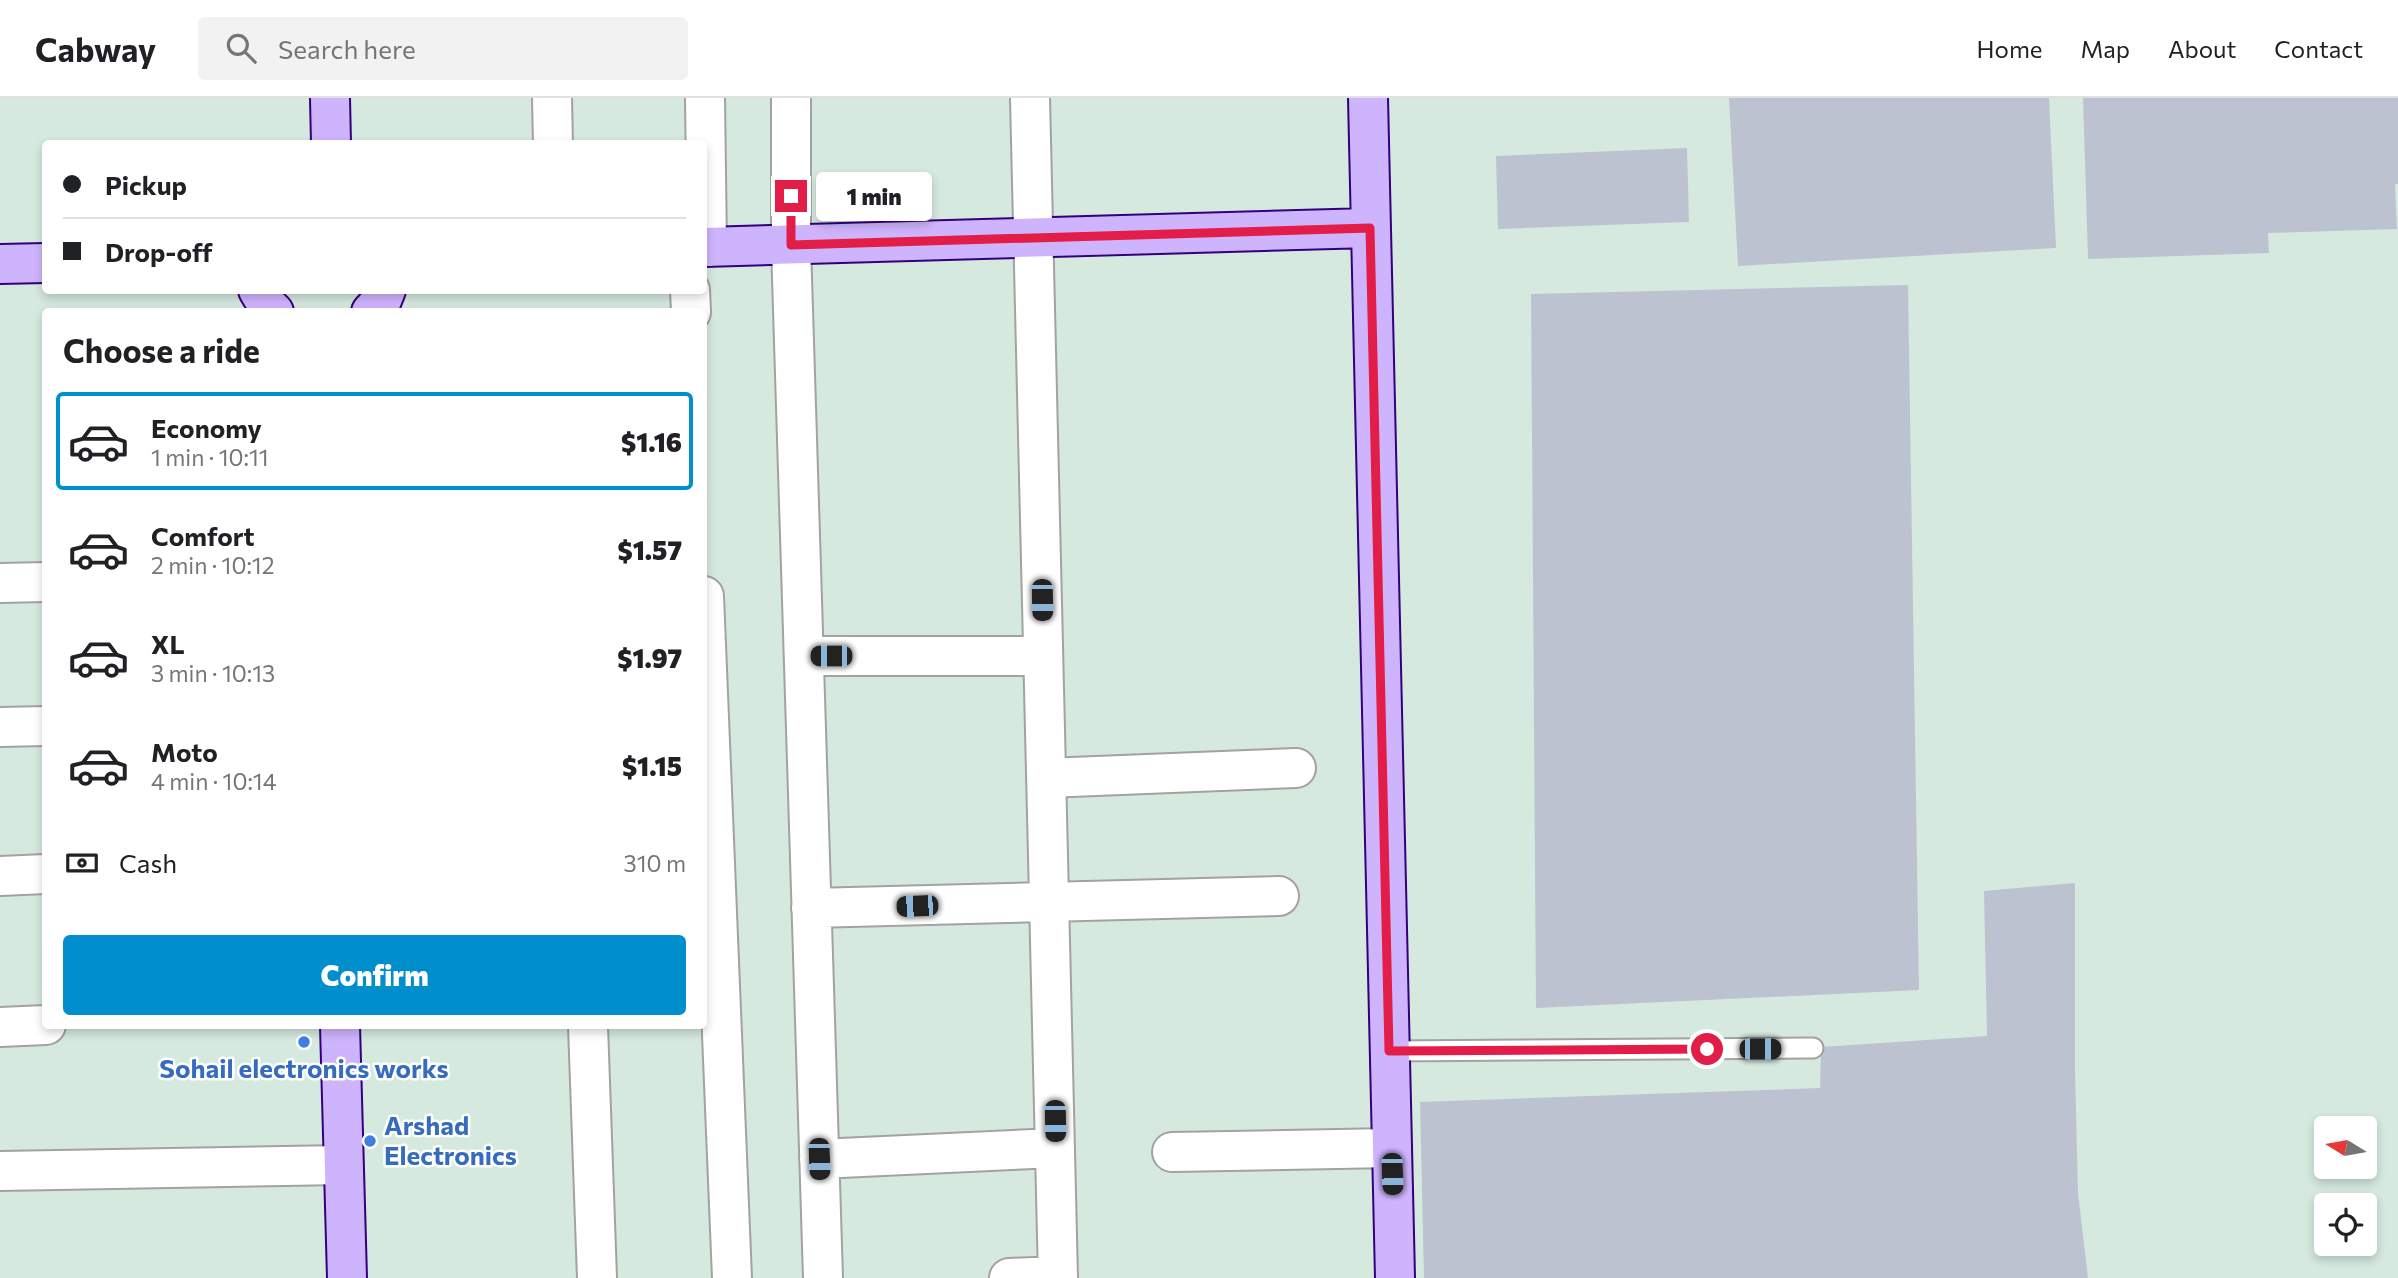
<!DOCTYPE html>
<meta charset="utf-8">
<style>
:root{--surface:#fff;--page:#f2f2f2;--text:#202124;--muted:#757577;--line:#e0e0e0;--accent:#008ecd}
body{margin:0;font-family:Commissioner,sans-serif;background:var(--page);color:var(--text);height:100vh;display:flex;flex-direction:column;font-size:26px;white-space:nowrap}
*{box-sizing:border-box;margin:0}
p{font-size:23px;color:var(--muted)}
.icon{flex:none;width:38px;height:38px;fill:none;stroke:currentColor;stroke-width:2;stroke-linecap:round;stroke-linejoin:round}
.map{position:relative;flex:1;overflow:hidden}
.drawer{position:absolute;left:42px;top:210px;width:665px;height:721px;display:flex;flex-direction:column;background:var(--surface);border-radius:7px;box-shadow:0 4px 10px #0003}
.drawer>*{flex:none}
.hud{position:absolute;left:42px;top:42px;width:665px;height:154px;border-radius:7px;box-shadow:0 4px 10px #0003;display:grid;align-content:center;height:154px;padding:0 21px;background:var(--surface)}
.needle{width:46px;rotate:281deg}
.tools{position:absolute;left:2314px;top:1018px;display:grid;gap:14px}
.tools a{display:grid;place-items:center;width:63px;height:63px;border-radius:7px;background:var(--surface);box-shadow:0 4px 10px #0003;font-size:35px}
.end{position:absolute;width:32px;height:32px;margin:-16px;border:9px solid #e11d48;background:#fff;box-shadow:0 0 0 4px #fff}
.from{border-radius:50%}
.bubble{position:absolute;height:49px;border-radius:7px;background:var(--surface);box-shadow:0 4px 10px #0003;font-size:23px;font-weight:800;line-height:49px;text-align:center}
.car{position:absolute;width:21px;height:42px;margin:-21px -10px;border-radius:9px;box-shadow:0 0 5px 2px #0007;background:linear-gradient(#222 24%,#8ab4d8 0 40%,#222 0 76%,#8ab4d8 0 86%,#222 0)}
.hud b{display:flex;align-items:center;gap:24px;height:66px;font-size:26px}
.hud b+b{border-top:2px solid var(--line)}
.hud i{width:18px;height:18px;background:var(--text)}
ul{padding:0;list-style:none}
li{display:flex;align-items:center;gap:21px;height:98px;margin:0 14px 10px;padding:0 7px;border:4px solid transparent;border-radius:7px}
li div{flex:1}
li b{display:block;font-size:26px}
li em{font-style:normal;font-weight:800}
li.selected{border-color:var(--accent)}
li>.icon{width:63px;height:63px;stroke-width:1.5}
h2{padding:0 21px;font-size:32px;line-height:84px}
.pay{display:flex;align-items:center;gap:18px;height:77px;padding:0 21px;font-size:26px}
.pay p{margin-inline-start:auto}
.primary-button{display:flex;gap:14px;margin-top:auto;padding:14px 21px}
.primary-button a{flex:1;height:80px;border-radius:7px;background:var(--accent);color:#fff;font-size:28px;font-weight:800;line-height:80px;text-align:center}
header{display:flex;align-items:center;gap:42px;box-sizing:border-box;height:98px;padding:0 35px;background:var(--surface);border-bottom:2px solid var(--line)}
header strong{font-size:33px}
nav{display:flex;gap:38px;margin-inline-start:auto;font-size:24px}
.search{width:490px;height:63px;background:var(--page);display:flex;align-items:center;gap:18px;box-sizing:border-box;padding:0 24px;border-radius:7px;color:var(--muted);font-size:26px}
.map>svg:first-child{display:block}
.industrial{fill:#d5e9df;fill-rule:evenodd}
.building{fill:#bdc2d0}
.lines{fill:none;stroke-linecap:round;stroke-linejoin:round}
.lane-casing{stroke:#a2a2a2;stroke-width:23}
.street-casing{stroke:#a2a2a2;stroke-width:42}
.secondary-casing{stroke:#32007b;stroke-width:42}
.lane{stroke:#fff;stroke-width:19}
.street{stroke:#fff;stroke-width:38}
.secondary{stroke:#ceb4fd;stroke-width:38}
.route{stroke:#e11d48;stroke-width:9}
.shop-dot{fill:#3f7fe0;stroke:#fff;stroke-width:2.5}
.labels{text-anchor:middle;stroke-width:5;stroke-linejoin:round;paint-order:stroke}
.shop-label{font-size:26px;font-weight:bold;fill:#366cbe;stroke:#fff}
</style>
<header>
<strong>Cabway</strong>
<div class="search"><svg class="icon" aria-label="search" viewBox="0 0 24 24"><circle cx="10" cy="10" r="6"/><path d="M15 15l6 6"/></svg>Search here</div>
<nav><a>Home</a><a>Map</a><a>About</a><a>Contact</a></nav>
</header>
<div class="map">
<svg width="2398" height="1180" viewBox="0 0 2398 1180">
<rect width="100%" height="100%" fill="#e4e4f0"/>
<path class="industrial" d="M0,0H2398V1180H0ZM46,46H704V192H46ZM46,214H704V928H46ZM2326,1031H2364V1069H2326ZM2326,1108H2364V1146H2326Z"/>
<path class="building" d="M1729,0H2049L2056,150L1738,168Z
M2083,0H2398V86H2395L2397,131L2268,135L2269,155L2088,161Z
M1687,50L1689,124L1498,131L1496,58Z
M1908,187L1919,892L1536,910L1531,196Z
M2075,785V971L2078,1095L2088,1180H1424L1420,1004L1820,990L1821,949L1987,938L1984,793Z"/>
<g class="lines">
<defs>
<path id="lane" d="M1389,953L1813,950"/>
<path id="street" d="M552,0L553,46
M705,0L707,149
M791,0V147L823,1180
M1030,0L1058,1180
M690,192L691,214
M0,485L46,484
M704,498L732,1180
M804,558H1043
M0,629L46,628
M1046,680L1296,670
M0,778L46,776
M811,810L1279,798
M588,928L597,1180
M0,929L46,927
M1172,1054L1392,1050
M819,1061L1055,1050
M0,1073L343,1067
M1009,1180L1058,1178"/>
<path id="secondary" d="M330,0L331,46
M1368,0L1395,1180
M704,149L1370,130
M0,166L46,165
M258,192L267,207L274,214
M371,214L382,202L386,192
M340,928L347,1180"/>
</defs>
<use href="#lane" class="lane-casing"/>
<use href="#street" class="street-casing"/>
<use href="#secondary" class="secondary-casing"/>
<use href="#lane" class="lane"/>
<use href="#street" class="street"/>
<use href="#secondary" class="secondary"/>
</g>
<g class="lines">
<path class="route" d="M791,98V147L1370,130L1389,953L1707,951"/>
</g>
<g class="shop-dot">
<circle cx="304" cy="944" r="7"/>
<circle cx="370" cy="1043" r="7"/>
</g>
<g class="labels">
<g class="shop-label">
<text x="304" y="980">Sohail electronics works</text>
<text x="384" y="1037" text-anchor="start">Arshad<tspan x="384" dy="30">Electronics</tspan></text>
</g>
</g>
</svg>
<div class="tools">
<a><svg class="needle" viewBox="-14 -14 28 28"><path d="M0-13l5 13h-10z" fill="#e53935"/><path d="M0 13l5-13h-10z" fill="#757577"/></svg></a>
<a><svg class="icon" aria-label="locate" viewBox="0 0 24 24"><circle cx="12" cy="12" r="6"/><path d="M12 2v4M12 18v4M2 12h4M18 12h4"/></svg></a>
</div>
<i class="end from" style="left:1707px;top:951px"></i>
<i class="end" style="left:791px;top:98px"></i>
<div class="bubble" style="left:816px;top:74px;width:116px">1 min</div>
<i class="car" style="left:1042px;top:502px;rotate:179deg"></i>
<i class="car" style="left:831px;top:558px;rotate:270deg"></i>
<i class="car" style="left:917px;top:808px;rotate:268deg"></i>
<i class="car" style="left:1760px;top:951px;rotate:90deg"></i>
<i class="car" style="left:1055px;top:1023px;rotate:179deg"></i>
<i class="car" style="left:819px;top:1061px;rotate:178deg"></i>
<i class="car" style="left:1392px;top:1076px;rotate:178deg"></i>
<div class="hud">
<b><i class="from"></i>Pickup</b>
<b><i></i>Drop-off</b>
</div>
<section class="drawer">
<h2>Choose a ride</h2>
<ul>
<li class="selected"><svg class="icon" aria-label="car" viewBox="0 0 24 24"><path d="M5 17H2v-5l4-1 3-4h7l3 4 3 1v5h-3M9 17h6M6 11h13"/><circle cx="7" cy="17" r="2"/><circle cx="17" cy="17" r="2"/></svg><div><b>Economy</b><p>1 min · 10:11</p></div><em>$1.16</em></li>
<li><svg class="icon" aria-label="car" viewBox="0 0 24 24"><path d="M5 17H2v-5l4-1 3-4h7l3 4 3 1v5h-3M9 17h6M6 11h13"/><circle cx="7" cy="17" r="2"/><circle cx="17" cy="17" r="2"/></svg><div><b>Comfort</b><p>2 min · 10:12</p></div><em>$1.57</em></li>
<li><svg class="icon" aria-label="car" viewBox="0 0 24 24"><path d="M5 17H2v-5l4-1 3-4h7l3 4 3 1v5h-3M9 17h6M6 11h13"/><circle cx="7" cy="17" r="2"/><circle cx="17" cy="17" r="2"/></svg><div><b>XL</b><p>3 min · 10:13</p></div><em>$1.97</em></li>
<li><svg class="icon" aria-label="car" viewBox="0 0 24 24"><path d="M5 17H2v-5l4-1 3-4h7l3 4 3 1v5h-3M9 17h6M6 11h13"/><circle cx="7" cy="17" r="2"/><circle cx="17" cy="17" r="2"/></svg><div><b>Moto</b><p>4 min · 10:14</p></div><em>$1.15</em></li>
</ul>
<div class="pay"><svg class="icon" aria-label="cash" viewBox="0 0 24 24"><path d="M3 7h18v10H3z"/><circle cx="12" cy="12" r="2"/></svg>Cash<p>310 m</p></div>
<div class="primary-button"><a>Confirm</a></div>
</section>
</div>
